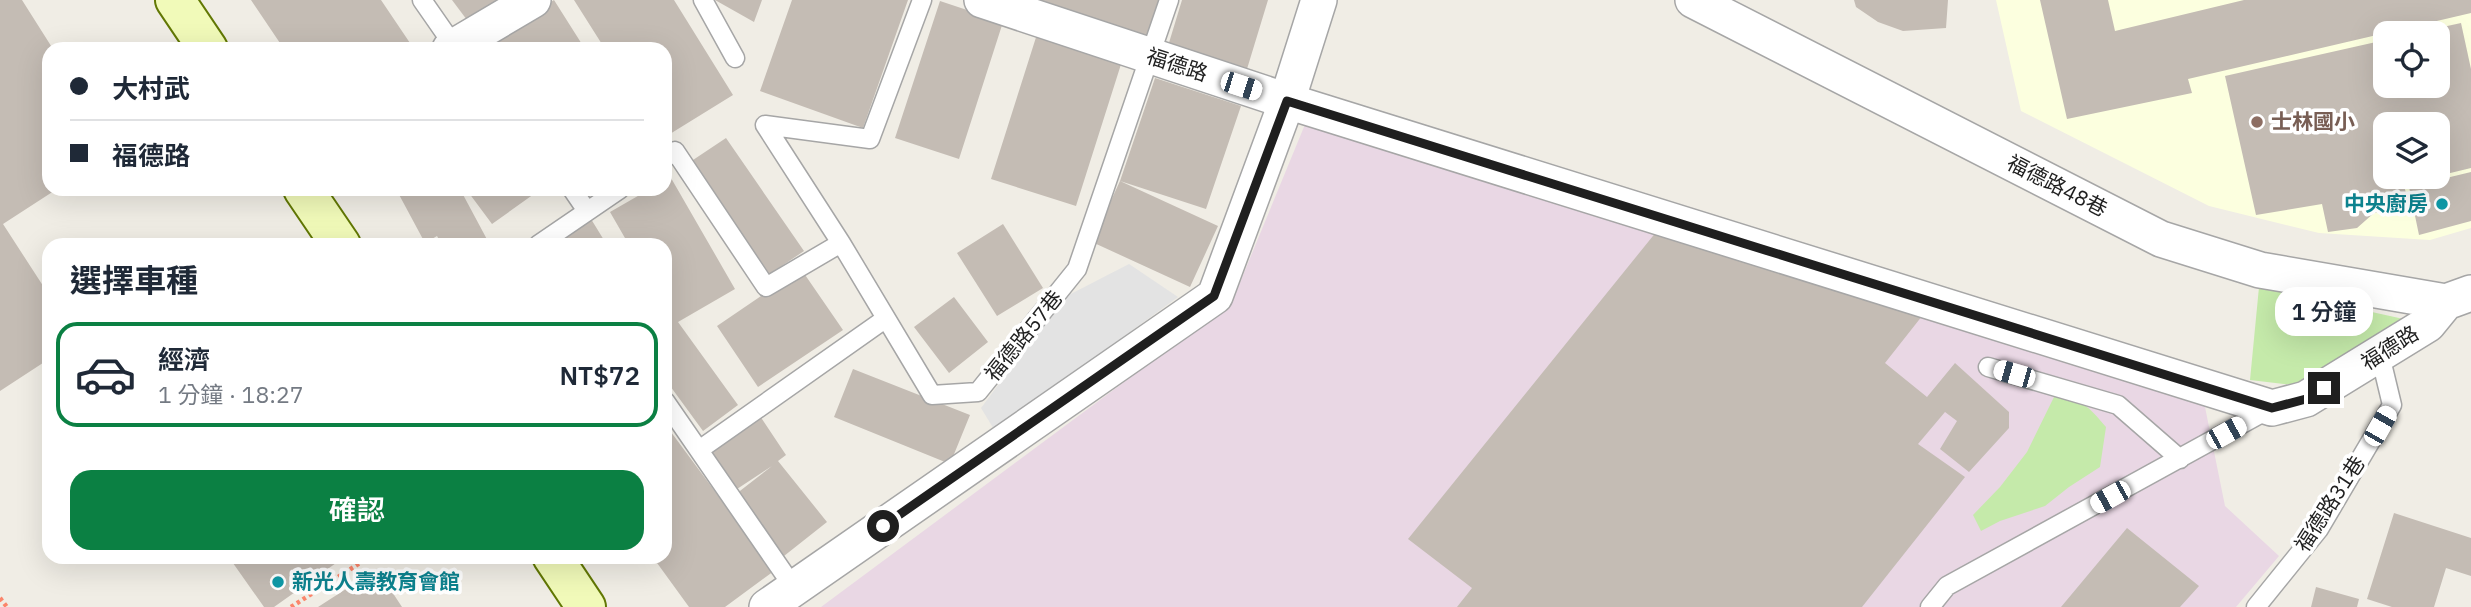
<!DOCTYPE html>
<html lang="zh-TW">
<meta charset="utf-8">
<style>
:root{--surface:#fff;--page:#f6f6f7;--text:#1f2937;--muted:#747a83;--line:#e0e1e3;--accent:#0b8043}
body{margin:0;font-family:"IBM Plex Sans","Noto Sans TC",sans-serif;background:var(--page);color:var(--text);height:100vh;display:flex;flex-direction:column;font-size:26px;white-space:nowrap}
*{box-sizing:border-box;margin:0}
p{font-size:23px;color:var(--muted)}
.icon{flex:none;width:38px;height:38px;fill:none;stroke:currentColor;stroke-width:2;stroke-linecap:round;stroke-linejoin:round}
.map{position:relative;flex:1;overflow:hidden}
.drawer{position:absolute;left:42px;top:238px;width:630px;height:326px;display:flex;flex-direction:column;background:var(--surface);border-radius:21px;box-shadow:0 7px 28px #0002}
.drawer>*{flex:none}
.top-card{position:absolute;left:42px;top:42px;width:630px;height:154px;border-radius:21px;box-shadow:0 7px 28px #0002;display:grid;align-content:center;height:154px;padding:0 28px;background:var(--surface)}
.buttons{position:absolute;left:2373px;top:21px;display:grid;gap:14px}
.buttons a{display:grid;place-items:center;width:77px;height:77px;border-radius:14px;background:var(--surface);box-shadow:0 7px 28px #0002;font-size:35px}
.end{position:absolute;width:32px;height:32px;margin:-16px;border:9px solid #1f1f1f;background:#fff;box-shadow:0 0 0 4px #fff}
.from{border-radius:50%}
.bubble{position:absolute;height:49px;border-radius:21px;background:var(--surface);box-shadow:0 7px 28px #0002;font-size:23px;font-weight:600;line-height:49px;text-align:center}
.car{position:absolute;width:21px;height:42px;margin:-21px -10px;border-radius:9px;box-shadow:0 0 5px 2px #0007;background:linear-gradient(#fff 24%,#345 0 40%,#fff 0 76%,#345 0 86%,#fff 0)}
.top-card b{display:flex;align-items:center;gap:24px;height:66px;font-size:26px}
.top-card b+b{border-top:2px solid var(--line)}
.top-card i{width:18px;height:18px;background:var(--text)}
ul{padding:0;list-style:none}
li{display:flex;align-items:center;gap:21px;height:105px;margin:0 14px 10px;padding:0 14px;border:4px solid transparent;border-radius:21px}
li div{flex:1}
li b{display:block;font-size:26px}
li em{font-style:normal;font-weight:600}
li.selected{border-color:var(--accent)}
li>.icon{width:63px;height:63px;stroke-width:1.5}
h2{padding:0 28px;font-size:32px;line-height:84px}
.cta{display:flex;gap:14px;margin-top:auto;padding:14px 28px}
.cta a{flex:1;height:80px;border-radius:21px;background:var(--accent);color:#fff;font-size:28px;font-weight:600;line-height:80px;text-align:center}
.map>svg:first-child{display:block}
.industrial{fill:#e9d7e4}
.education{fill:#fcffdf;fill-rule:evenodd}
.grass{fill:#c5eaaa}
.parking{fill:#e3e3e3}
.building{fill:#c4bcb4}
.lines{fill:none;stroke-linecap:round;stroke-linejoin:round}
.lane-casing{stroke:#a6a6a6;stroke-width:21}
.street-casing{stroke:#a6a6a6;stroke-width:38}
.secondary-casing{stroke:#627804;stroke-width:42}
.path{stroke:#fb856b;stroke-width:4.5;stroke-dasharray:3.5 3.5;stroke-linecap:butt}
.lane{stroke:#fff;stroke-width:18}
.street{stroke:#fff;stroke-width:35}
.secondary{stroke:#f1fab9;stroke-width:38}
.route{stroke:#1f1f1f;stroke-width:9}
.education-dot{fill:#8d6e63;stroke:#fff;stroke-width:2.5}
.culture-dot{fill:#0f9aa8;stroke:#fff;stroke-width:2.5}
.labels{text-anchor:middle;stroke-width:7;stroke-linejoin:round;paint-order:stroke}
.street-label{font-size:21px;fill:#1f1f1f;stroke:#fff}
.education-label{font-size:21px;font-weight:bold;fill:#785e54;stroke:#fff;text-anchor:start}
.culture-label{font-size:21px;font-weight:bold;fill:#0d838f;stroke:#fff;text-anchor:end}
</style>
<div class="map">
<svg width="2471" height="607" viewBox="0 0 2471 607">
<rect width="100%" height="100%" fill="#f0ede5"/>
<path class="industrial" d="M1306,122L2204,402L2225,506L2279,556L2236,607H821L1232,302Z"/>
<path class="education" d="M1996,0H2471V228L2430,240L2319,233L2209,206L2021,111ZM2385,33H2438V86H2385ZM2385,124H2438V177H2385Z"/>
<path class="grass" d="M2259,287L2408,320L2302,386L2250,380Z
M2054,397C2083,399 2088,406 2106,427L2100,467L2069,487L2045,506L2000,521L1981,531L1973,515L2000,487L2027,452Z"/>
<path class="parking" d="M1129,264L1178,297L995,431L981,408L1063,298Z"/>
<path class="building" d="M0,0H22L53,49H49V189H57L3,224L49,295V359L0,391Z
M251,0H381L410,43L400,49H284Z
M452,0H511L473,28Z
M554,0L585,49H490L486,43Z
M574,0H674L733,95L665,137V49H605Z
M715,0H762L754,22Z
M792,0H908L863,128L760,91Z
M1004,0H1164L1144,51Z
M1182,0H1268L1247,69L1168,46Z
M1854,0H1948L1946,28L1903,31L1878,22L1856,7Z
M2040,0H2108L2115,31L2244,0H2471V13L2188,79L2192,93L2067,119Z
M940,1L1003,22L959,159L895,138Z
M2461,23L2471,69V168L2438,176V124H2385V177H2432L2404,185L2409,206L2374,213L2357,228L2328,232L2322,204L2256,215L2225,76L2385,40V86H2438V33L2420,32Z
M1038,31L1123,58L1076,206L991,179Z
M1155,78L1241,106L1206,209L1120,181L1218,226L1190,287L1092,242L1120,181Z
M726,138L804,251L764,278L687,164Z
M2471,172V221L2419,235L2409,187Z
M671,178L735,289L678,322L738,405L703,431L665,379V245H629L610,212L650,189H665V181Z
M396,189H460L490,245H442L437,236L425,243Z
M466,189H541L492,224Z
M591,219L607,245H547Z
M1003,224L1043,288L997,316L957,253Z
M1661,226L1926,311L1885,363L1927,397L1955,363L2009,412V428L1969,472L1940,449L1957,421L1945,412L1918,444L1965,477L1862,607H1457L1472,588L1408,539Z
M801,269L843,330L758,387L717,326Z
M954,297L988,342L949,373L914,327Z
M853,369L970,415L950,464L834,417Z
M760,416L786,455L778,461L827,522L784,556L736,494L772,466L737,489L710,449Z
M665,424L774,571L725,607H689L652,556H665Z
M2394,513L2471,538V576L2446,568L2434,607H2392L2367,599Z
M2127,528L2199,586L2180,607H2061Z
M228,556H346L274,607H264Z
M377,569L402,607H318Z
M2316,587L2359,599L2357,607H2311Z"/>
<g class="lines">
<defs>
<path id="lane" d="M422,0L454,46
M703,0L735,58
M765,125L841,243L932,395L978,392L1077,269L1169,0
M765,125L870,139L922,0
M665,158L675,151L766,287L841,243
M572,189L587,211
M538,245L620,189
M1988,367L2118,405L2180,459
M665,401L794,588
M699,450L885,319
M1930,607L1947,586L2269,409
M2256,607L2319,529L2392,405L2380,355"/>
<path id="street" d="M982,0L1287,101L2272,408L2306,399L2428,324L2446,302L2471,293
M1693,0L2161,239L2260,270L2446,302
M450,49L533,0
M767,607L1215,296L1287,101L1319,0"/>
<path id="secondary" d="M175,0L208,49
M303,189L341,245
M552,556L586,607"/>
</defs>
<use href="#lane" class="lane-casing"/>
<use href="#street" class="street-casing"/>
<use href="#secondary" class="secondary-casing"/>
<path class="path" d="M0,598L7,607
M291,607L371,556"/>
<use href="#lane" class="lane"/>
<use href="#street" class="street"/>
<use href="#secondary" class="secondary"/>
</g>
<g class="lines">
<path class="route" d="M883,526L1214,296L1287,101L2272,408L2306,399L2324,388"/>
</g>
<circle class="education-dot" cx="2257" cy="122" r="7"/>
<g class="culture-dot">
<circle cx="2442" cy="204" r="7"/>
<circle cx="278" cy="582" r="7"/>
</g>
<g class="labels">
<g class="street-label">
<text transform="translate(1177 65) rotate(18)" y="7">福德路</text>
<text transform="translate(2057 186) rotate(27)" y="7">福德路48巷</text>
<text transform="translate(1024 336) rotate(-51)" y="7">福德路57巷</text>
<text transform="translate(2390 348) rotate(-32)" y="7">福德路</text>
<text transform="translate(2330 504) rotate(-57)" y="7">福德路31巷</text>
</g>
<g class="education-label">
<text x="2271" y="129">士林國小</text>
</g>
<g class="culture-label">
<text x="2428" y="211">中央廚房</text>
<text x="292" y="589" text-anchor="start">新光人壽教育會館</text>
</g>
</g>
</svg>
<div class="buttons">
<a><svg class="icon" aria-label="locate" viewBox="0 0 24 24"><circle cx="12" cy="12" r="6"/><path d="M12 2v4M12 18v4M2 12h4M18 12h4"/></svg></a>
<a><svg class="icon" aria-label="layers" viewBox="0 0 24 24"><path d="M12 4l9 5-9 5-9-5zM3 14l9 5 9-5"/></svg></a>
</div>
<i class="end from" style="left:883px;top:526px"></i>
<i class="end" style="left:2324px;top:388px"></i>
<div class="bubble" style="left:2275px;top:287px;width:98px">1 分鐘</div>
<i class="car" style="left:1241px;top:86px;rotate:108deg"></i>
<i class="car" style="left:2014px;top:374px;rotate:286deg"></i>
<i class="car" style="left:2380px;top:426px;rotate:30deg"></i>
<i class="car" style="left:2226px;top:433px;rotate:61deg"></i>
<i class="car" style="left:2110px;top:497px;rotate:241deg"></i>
<div class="top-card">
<b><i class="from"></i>大村武</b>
<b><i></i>福德路</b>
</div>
<section class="drawer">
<h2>選擇車種</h2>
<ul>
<li class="selected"><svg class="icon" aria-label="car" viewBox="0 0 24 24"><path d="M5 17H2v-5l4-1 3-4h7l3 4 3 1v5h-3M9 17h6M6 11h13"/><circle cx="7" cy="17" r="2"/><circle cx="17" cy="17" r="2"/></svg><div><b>經濟</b><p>1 分鐘 · 18:27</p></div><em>NT$72</em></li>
</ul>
<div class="cta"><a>確認</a></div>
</section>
</div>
